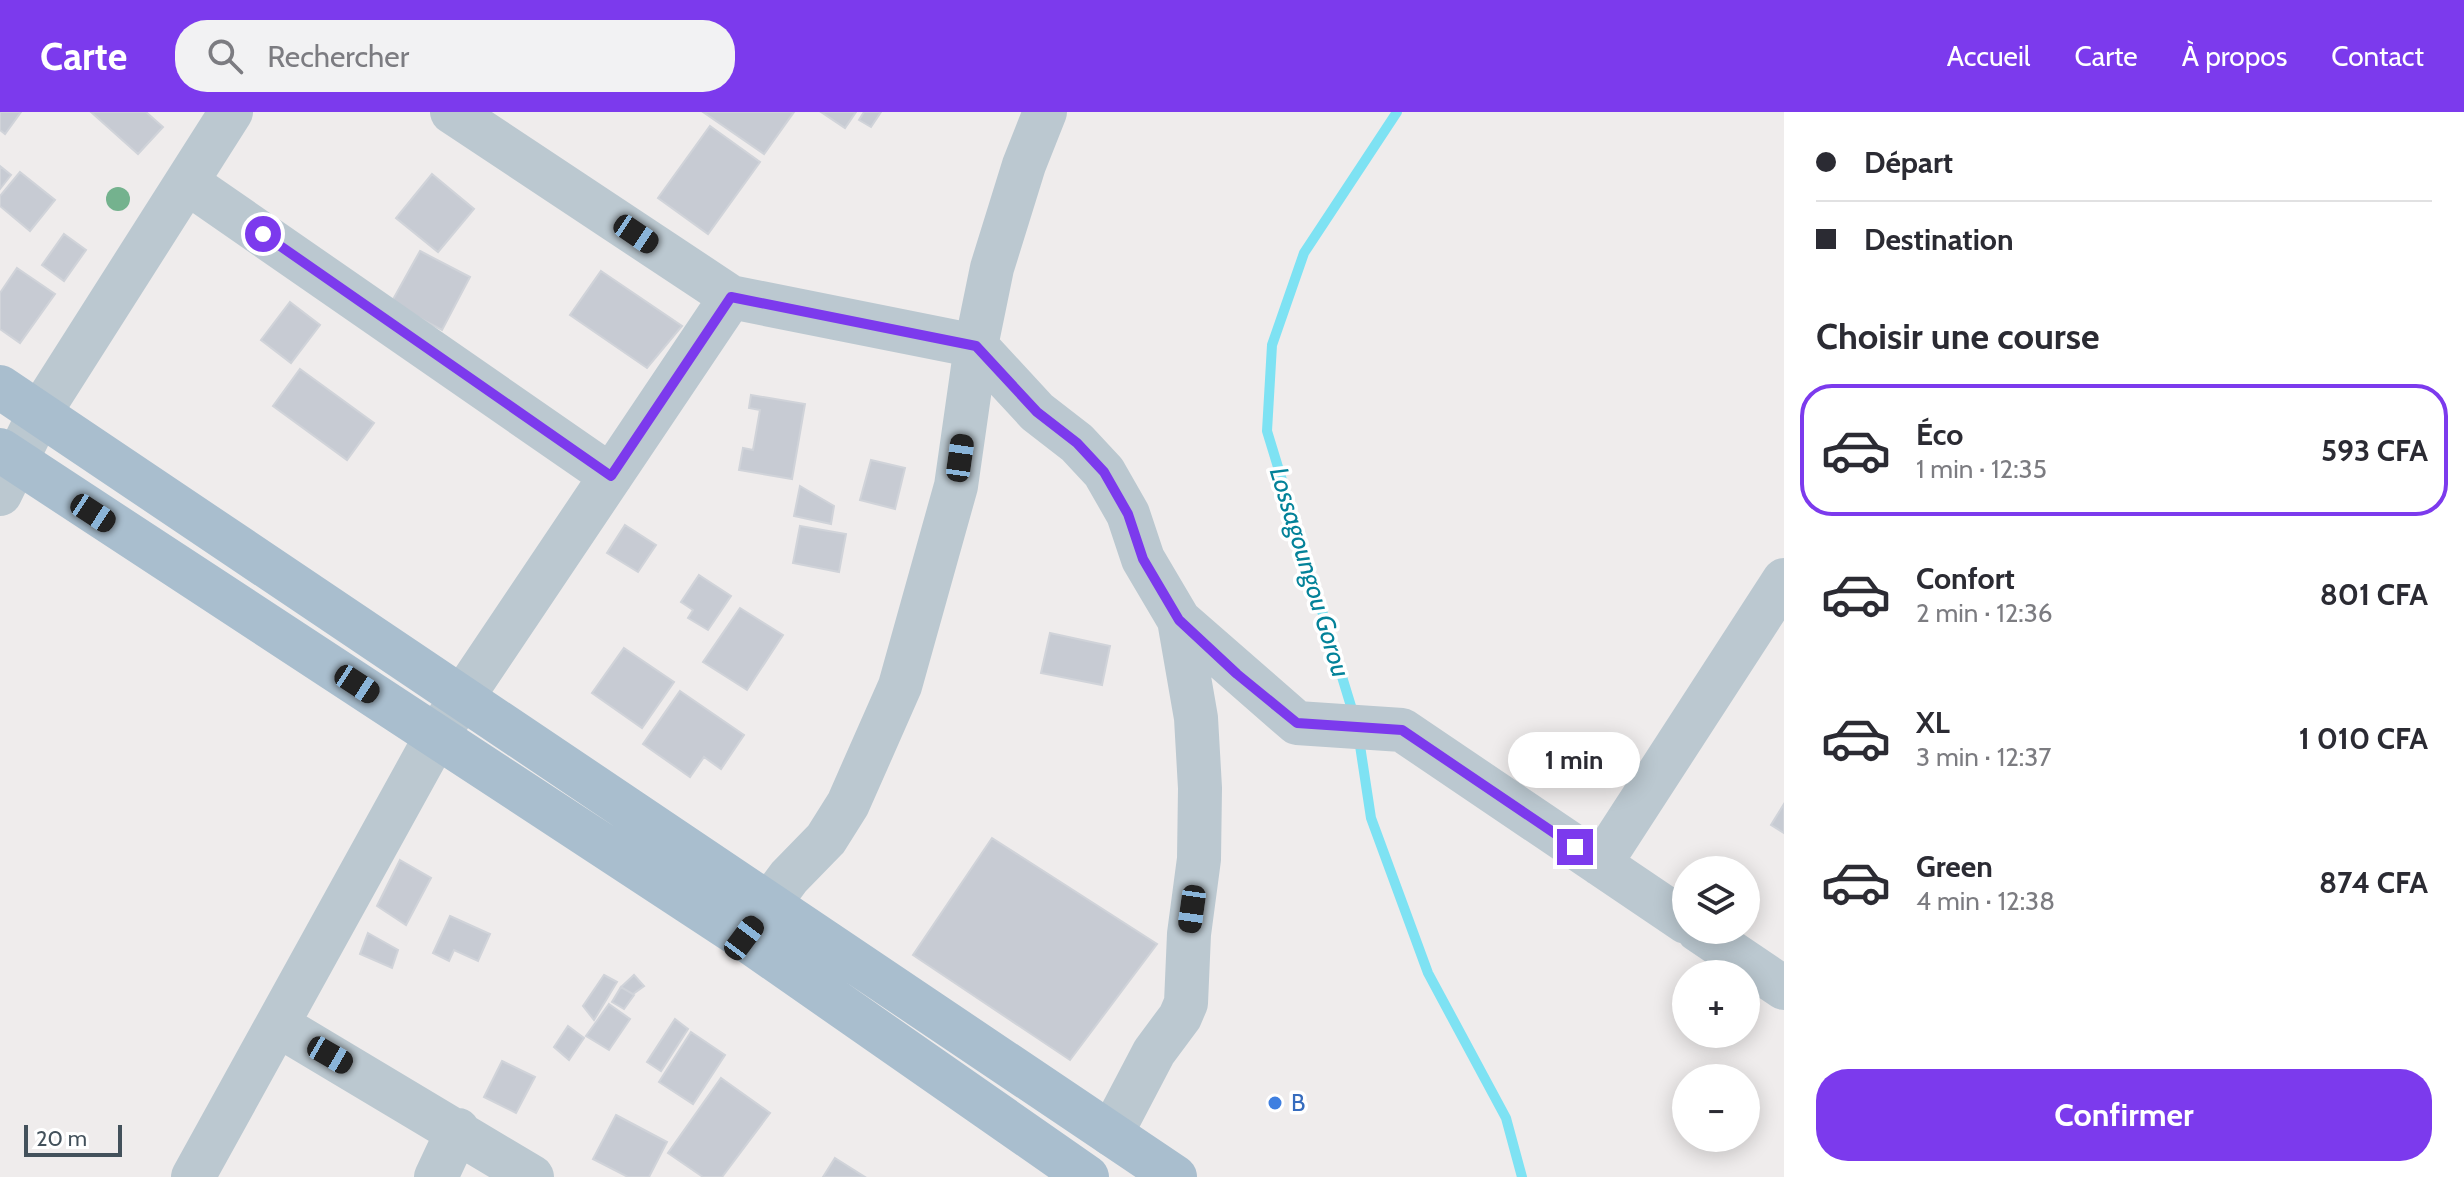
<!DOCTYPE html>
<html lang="fr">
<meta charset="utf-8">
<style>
:root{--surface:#fff;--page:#f2f2f3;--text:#2b2b33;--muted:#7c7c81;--line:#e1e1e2;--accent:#7c3aed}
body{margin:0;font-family:Cabin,sans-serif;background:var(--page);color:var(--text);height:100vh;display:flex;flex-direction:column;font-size:30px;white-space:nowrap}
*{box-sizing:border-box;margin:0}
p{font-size:26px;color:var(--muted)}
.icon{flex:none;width:44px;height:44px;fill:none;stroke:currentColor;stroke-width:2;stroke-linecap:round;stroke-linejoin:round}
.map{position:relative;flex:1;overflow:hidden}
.details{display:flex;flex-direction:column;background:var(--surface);width:680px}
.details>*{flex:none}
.top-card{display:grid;align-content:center;height:176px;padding:0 32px;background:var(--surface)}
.controls{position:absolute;left:1672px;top:744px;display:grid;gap:16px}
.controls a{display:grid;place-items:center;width:88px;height:88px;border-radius:50%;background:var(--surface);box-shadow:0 4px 20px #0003;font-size:40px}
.scale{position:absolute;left:24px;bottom:20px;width:98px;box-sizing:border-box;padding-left:8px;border:4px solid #43515b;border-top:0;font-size:22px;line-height:28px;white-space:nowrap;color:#43515b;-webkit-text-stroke:6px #fff;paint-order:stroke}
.end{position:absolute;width:36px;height:36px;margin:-18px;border:10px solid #7c3aed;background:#fff;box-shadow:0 0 0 4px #fff}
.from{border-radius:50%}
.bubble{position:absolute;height:56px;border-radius:28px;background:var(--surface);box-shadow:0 4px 20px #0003;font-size:26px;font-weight:700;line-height:56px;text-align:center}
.car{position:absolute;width:24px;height:48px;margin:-24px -12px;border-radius:10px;box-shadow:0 0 6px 2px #0007;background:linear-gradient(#222 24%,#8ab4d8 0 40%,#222 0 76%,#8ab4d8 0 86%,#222 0)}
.top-card b{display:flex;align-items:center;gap:28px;height:76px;font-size:30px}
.top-card b+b{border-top:2px solid var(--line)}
.top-card i{width:20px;height:20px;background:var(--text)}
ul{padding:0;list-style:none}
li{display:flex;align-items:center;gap:24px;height:132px;margin:0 16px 12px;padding:0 16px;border:4px solid transparent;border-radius:32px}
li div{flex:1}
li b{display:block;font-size:30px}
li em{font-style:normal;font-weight:700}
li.current{border-color:var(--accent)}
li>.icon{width:72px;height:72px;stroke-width:1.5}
h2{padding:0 32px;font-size:36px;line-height:96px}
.cta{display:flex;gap:16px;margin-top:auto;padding:16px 32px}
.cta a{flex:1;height:92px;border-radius:32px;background:var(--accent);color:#fff;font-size:32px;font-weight:700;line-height:92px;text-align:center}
header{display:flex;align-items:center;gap:48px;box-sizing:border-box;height:112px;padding:0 40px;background:var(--accent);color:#fff}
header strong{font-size:38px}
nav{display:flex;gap:44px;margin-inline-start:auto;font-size:28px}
.search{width:560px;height:72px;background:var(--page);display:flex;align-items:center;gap:20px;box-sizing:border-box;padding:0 28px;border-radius:32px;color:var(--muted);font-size:30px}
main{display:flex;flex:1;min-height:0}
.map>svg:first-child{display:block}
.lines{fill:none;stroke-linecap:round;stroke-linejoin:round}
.stream{stroke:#7ee2f3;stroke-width:10}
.building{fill:#c7cbd3;stroke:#d0d3d9;stroke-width:2}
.minor{stroke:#bbc8d0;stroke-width:44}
.major{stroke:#a9bece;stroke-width:44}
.tree{fill:#74b28e}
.route{stroke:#7c3aed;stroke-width:10}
.shop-dot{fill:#3f7fe0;stroke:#fff;stroke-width:3}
.labels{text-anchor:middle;stroke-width:7;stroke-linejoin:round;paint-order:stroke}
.shop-label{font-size:24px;fill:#366cbe;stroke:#fff;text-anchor:start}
.water-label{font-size:26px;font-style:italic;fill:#038299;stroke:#fff}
</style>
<header>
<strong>Carte</strong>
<div class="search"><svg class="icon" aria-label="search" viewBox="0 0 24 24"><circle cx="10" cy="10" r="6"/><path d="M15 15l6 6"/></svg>Rechercher</div>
<nav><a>Accueil</a><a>Carte</a><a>À propos</a><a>Contact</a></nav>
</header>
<main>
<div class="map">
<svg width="1784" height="1065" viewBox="0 0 1784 1065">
<rect width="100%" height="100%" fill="#efecec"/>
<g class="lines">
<path class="stream" d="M1354,604L1267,319L1272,233L1304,141L1397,0
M1359,627L1371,706L1428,861L1506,1006L1522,1065"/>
</g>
<path class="building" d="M0,0H21L5,22L0,18Z
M91,0H146L163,15L138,42Z
M703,0H794L764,42Z
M821,0H856L845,16Z
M864,0H881L871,15L859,8Z
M710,14L760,50L708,122L658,86Z
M0,54L11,63L0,77Z
M20,60L55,88L30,119L0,94V84Z
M432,62L474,97L438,140L396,106Z
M64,122L86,138L64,169L42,153Z
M420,139L470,165L442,218L391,191Z
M17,156L55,182L20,231L0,217V181Z
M601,159L682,214L647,256L570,203Z
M290,190L320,213L291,251L261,228Z
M300,257L374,311L347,348L273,294Z
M751,283L805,292L792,367L739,358L743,336L753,338L760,298L749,296Z
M871,348L905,356L895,397L860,388Z
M800,374L834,394L831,412L794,404Z
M625,413L656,433L638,460L607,441Z
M800,414L846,422L839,460L793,451Z
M699,463L731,484L708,518L688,506L693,498L681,490Z
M740,496L783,523L747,578L703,550Z
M1050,521L1110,534L1102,573L1041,561Z
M624,536L674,570L642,616L592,581Z
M680,579L744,623L721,657L704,645L690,665L643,632Z
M1784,692V721L1771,713Z
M992,726L1157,832L1070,948L913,843Z
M400,748L431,766L406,813L377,794Z
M450,804L490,822L478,849L454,838L449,849L433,841Z
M368,821L398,838L392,856L360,842Z
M604,863L617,870L594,908L583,894Z
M634,863L644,874L633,882L621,875Z
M621,875L634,883L624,897L612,890Z
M609,892L630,907L609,938L586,924Z
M675,907L688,917L661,959L647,950Z
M568,914L584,926L569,948L554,935Z
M691,920L725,943L693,992L659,970Z
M502,949L535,965L516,1001L484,985Z
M721,966L770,1001L722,1065H703L668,1041Z
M616,1003L667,1030L649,1065H628L593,1047Z
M835,1046L865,1065H823Z"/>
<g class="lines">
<path class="minor" d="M452,0L731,185L976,234L1037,300L1077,331L1104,360L1128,402L1143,447L1179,508L1196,606L1200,676L1199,747L1189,822L1186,891L1180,905L1154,940L1111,1022
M188,71L611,364
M0,382L39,302L231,0
M1179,508L1297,611L1402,618L1686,810
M1600,752L1784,468
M1698,818L1784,876
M746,823L789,765L826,727L848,692L900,574L956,374L976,234L992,156L1024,53L1045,0
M278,913L532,1065
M193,1065L437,623L731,185
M436,1065L458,1018"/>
<path class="major" d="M0,275L1175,1065
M0,338L744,826L1087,1065"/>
</g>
<circle class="tree" cx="118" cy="87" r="12"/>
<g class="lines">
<path class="route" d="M263,122L611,364L731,185L976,234L1037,300L1077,331L1104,360L1128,402L1143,447L1179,508L1237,562L1297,611L1402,618L1575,735"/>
</g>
<circle class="shop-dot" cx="1275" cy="991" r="8"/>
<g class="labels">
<g class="shop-label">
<text x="1291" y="999">B</text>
</g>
<g class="water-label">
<text transform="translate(1310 460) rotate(73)" y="9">Lossagoungou Gorou</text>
</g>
</g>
</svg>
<div class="controls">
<a><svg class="icon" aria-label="layers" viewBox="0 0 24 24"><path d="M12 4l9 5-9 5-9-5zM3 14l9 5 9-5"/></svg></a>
<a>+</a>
<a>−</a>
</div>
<div class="scale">20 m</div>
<i class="end from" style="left:263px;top:122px"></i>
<i class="end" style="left:1575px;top:735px"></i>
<div class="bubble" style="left:1508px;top:620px;width:132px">1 min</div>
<i class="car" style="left:636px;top:122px;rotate:124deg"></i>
<i class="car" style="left:960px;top:346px;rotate:8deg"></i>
<i class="car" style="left:93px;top:401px;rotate:123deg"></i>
<i class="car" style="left:357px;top:572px;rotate:123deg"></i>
<i class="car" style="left:1192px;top:797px;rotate:188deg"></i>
<i class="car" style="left:744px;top:826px;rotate:37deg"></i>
<i class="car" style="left:330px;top:943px;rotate:120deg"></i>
</div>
<section class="details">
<div class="top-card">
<b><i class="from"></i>Départ</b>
<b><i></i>Destination</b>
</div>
<h2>Choisir une course</h2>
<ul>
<li class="current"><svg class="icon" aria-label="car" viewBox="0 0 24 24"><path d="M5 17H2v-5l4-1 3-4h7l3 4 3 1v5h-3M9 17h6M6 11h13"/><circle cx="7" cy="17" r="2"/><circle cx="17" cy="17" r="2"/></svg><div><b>Éco</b><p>1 min · 12:35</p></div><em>593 CFA</em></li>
<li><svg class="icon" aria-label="car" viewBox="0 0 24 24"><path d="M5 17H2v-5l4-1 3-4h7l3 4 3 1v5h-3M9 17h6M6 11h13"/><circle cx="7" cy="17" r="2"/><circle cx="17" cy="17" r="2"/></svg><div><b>Confort</b><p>2 min · 12:36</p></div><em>801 CFA</em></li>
<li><svg class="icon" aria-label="car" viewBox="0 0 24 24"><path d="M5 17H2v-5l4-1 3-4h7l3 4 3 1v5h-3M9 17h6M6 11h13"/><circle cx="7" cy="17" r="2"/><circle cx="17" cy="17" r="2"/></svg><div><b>XL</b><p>3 min · 12:37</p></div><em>1 010 CFA</em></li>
<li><svg class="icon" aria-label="car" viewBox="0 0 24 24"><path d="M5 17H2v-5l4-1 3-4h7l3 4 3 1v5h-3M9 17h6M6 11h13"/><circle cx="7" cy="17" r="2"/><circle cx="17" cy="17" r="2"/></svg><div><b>Green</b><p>4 min · 12:38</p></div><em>874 CFA</em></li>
</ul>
<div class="cta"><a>Confirmer</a></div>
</section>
</main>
